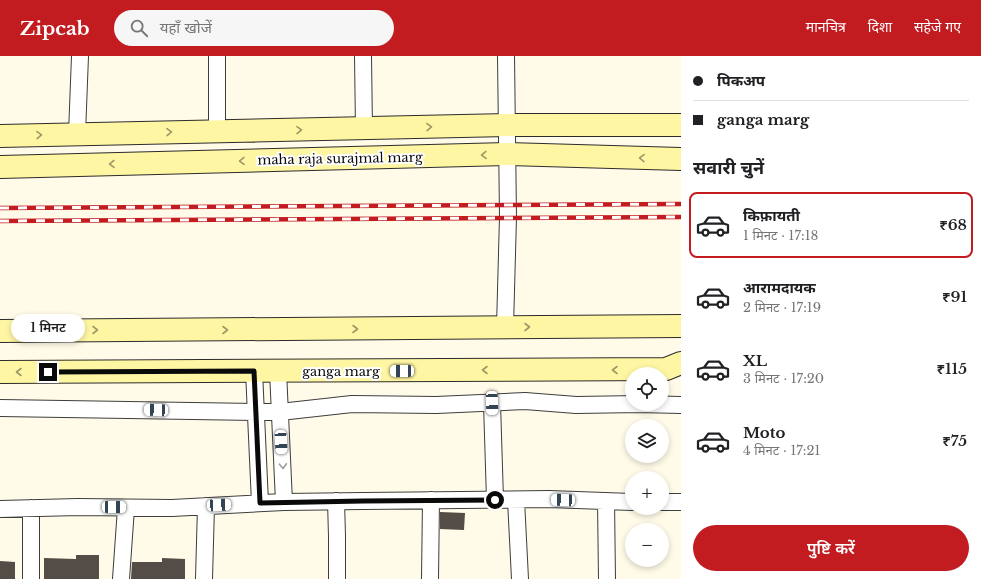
<!DOCTYPE html>
<html lang="hi">
<meta charset="utf-8">
<style>
:root{--surface:#fff;--page:#f6f6f6;--text:#202124;--muted:#757577;--line:#e0e0e0;--accent:#c21b20}
body{margin:0;font-family:"Libre Baskerville","Noto Sans Devanagari",serif;background:var(--page);color:var(--text);height:100vh;display:flex;flex-direction:column;font-size:15px;white-space:nowrap}
*{box-sizing:border-box;margin:0}
p{font-size:13px;color:var(--muted)}
.icon{flex:none;width:22px;height:22px;fill:none;stroke:currentColor;stroke-width:2;stroke-linecap:round;stroke-linejoin:round}
.map{position:relative;flex:1;overflow:hidden}
.sheet{display:flex;flex-direction:column;background:var(--surface);width:300px}
.sheet>*{flex:none}
.guide{display:grid;align-content:center;height:88px;padding:0 12px;background:var(--surface)}
.fabs{position:absolute;left:625px;top:311px;display:grid;gap:8px}
.fabs a{display:grid;place-items:center;width:44px;height:44px;border-radius:50%;background:var(--surface);box-shadow:0 2px 6px #0003;font-size:20px}
.end{position:absolute;width:18px;height:18px;margin:-9px;border:5px solid #0a0a0a;background:#fff;box-shadow:0 0 0 2px #fff}
.from{border-radius:50%}
.bubble{position:absolute;height:28px;border-radius:14px;background:var(--surface);box-shadow:0 2px 6px #0003;font-size:13px;font-weight:600;line-height:28px;text-align:center}
.car{position:absolute;width:12px;height:24px;margin:-12px -6px;border-radius:5px;box-shadow:0 0 3px 1px #0007;background:linear-gradient(#fff 24%,#345 0 40%,#fff 0 76%,#345 0 86%,#fff 0)}
.guide b{display:flex;align-items:center;gap:14px;height:38px;font-size:15px}
.guide b+b{border-top:1px solid var(--line)}
.guide i{width:10px;height:10px;background:var(--text)}
ul{padding:0;list-style:none}
li{display:flex;align-items:center;gap:12px;height:66px;margin:0 8px 6px;padding:0 4px;border:2px solid transparent;border-radius:8px}
li div{flex:1}
li b{display:block;font-size:15px}
li em{font-style:normal;font-weight:600}
li.current{border-color:var(--accent)}
li>.icon{width:36px;height:36px;stroke-width:1.5}
h2{padding:0 12px;font-size:18px;line-height:48px}
.button{display:flex;gap:8px;margin-top:auto;padding:8px 12px}
.button a{flex:1;height:46px;border-radius:24px;background:var(--accent);color:#fff;font-size:16px;font-weight:600;line-height:46px;text-align:center}
header{display:flex;align-items:center;gap:24px;box-sizing:border-box;height:56px;padding:0 20px;background:var(--accent);color:#fff}
header strong{font-size:19px}
nav{display:flex;gap:22px;margin-inline-start:auto;font-size:14px}
.search{width:280px;height:36px;background:var(--page);display:flex;align-items:center;gap:10px;box-sizing:border-box;padding:0 14px;border-radius:22px;color:var(--muted);font-size:15px}
main{display:flex;flex:1;min-height:0}
.map>svg:first-child{display:block}
.building{fill:#544c46}
.lines{fill:none;stroke-linecap:round;stroke-linejoin:round}
.street-casing{stroke:#3d3d3d;stroke-width:18}
.secondary-casing{stroke:#2c2c2c;stroke-width:24}
.street{stroke:#fff;stroke-width:16}
.secondary{stroke:#fff6a3;stroke-width:22}
.rail-casing{stroke:#c21b20;stroke-width:4.5}
.rail{stroke:#fff;stroke-width:3;stroke-dasharray:9;stroke-linecap:butt}
.oneway{stroke:#9d9866}
.oneway2{stroke:#9d9d9d}
.route{stroke:#0a0a0a;stroke-width:5}
.labels{text-anchor:middle;stroke-width:4;stroke-linejoin:round;paint-order:stroke}
.street-label{font-size:13px;fill:#0a0a0a;stroke:#fff}
</style>
<header>
<strong>Zipcab</strong>
<div class="search"><svg class="icon" aria-label="search" viewBox="0 0 24 24"><circle cx="10" cy="10" r="6"/><path d="M15 15l6 6"/></svg>यहाँ खोजें</div>
<nav><a>मानचित्र</a><a>दिशा</a><a>सहेजे गए</a></nav>
</header>
<main>
<div class="map">
<svg width="681" height="523" viewBox="0 0 681 523">
<rect width="100%" height="100%" fill="#fffbe8"/>
<path class="building" d="M440,456L465,457L464,474L440,473Z
M76,499H99V523H44V502L76,503Z
M162,502L185,503V523H131L132,506H162Z
M0,505L15,506V523H0Z"/>
<g class="lines">
<defs>
<path id="street" d="M363,0L364,73
M217,75V0
M77,78L80,0
M505,271L508,161L506,0
M254,315L260,447
M278,315L284,446
M492,347L495,444
M0,352L256,356H280L352,348L436,349L525,345L576,349L639,348L681,349
M516,444L520,523
M336,445L337,480V523
M606,445L607,523
M662,446H681
M0,453L78,451L172,452L284,446L363,445L549,443L632,446
M31,523V452
M121,523L126,452
M204,523L206,450
M430,523L431,444"/>
<path id="secondary" d="M0,80L508,69H681
M0,111L507,98L681,103
M0,275L681,270
M0,316L666,313L681,307"/>
</defs>
<use href="#street" class="street-casing"/>
<use href="#secondary" class="secondary-casing"/>
<use href="#street" class="street"/>
<use href="#secondary" class="secondary"/>
<defs>
<path id="rail" d="M0,152L681,148
M0,165L681,161"/>
</defs>
<use href="#rail" class="rail-casing"/>
<use href="#rail" class="rail"/>
</g>
<defs><path id="oneway-chevron" d="M-2-3.5L2.5 0L-2 3.5" fill="none" stroke-width="1.6" stroke-linecap="round" stroke-linejoin="round"/></defs>
<g class="oneway">
<use href="#oneway-chevron" transform="translate(429 71) rotate(-1)"/>
<use href="#oneway-chevron" transform="translate(299 74) rotate(-1)"/>
<use href="#oneway-chevron" transform="translate(169 76) rotate(-1)"/>
<use href="#oneway-chevron" transform="translate(39 79) rotate(-1)"/>
<use href="#oneway-chevron" transform="translate(484 99) rotate(179)"/>
<use href="#oneway-chevron" transform="translate(642 102) rotate(-179)"/>
<use href="#oneway-chevron" transform="translate(242 105) rotate(179)"/>
<use href="#oneway-chevron" transform="translate(112 108) rotate(179)"/>
<use href="#oneway-chevron" transform="translate(527 271)"/>
<use href="#oneway-chevron" transform="translate(355 273)"/>
<use href="#oneway-chevron" transform="translate(95 274)"/>
<use href="#oneway-chevron" transform="translate(225 274)"/>
<use href="#oneway-chevron" transform="translate(485 314) rotate(180)"/>
<use href="#oneway-chevron" transform="translate(615 314) rotate(180)"/>
<use href="#oneway-chevron" transform="translate(19 316) rotate(180)"/>
</g>
<use class="oneway2" href="#oneway-chevron" transform="translate(283 410) rotate(87)"/>
<g class="lines">
<path class="route" d="M48,316L254,315L260,447L363,445L495,444"/>
</g>
<g class="labels">
<g class="street-label">
<text transform="translate(340 102) rotate(-1)" y="5">maha raja surajmal marg</text>
<text x="341" y="320">ganga marg</text>
</g>
</g>
</svg>
<div class="fabs">
<a><svg class="icon" aria-label="locate" viewBox="0 0 24 24"><circle cx="12" cy="12" r="6"/><path d="M12 2v4M12 18v4M2 12h4M18 12h4"/></svg></a>
<a><svg class="icon" aria-label="layers" viewBox="0 0 24 24"><path d="M12 4l9 5-9 5-9-5zM3 14l9 5 9-5"/></svg></a>
<a>+</a>
<a>−</a>
</div>
<i class="end from" style="left:495px;top:444px"></i>
<i class="end" style="left:48px;top:316px"></i>
<div class="bubble" style="left:11px;top:258px;width:74px">1 मिनट</div>
<i class="car" style="left:402px;top:315px;rotate:270deg"></i>
<i class="car" style="left:492px;top:347px;rotate:178deg"></i>
<i class="car" style="left:156px;top:354px;rotate:272deg"></i>
<i class="car" style="left:281px;top:386px;rotate:177deg"></i>
<i class="car" style="left:563px;top:444px;rotate:272deg"></i>
<i class="car" style="left:219px;top:449px;rotate:87deg"></i>
<i class="car" style="left:114px;top:451px;rotate:91deg"></i>
</div>
<section class="sheet">
<div class="guide">
<b><i class="from"></i>पिकअप</b>
<b><i></i>ganga marg</b>
</div>
<h2>सवारी चुनें</h2>
<ul>
<li class="current"><svg class="icon" aria-label="car" viewBox="0 0 24 24"><path d="M5 17H2v-5l4-1 3-4h7l3 4 3 1v5h-3M9 17h6M6 11h13"/><circle cx="7" cy="17" r="2"/><circle cx="17" cy="17" r="2"/></svg><div><b>किफ़ायती</b><p>1 मिनट · 17:18</p></div><em>₹68</em></li>
<li><svg class="icon" aria-label="car" viewBox="0 0 24 24"><path d="M5 17H2v-5l4-1 3-4h7l3 4 3 1v5h-3M9 17h6M6 11h13"/><circle cx="7" cy="17" r="2"/><circle cx="17" cy="17" r="2"/></svg><div><b>आरामदायक</b><p>2 मिनट · 17:19</p></div><em>₹91</em></li>
<li><svg class="icon" aria-label="car" viewBox="0 0 24 24"><path d="M5 17H2v-5l4-1 3-4h7l3 4 3 1v5h-3M9 17h6M6 11h13"/><circle cx="7" cy="17" r="2"/><circle cx="17" cy="17" r="2"/></svg><div><b>XL</b><p>3 मिनट · 17:20</p></div><em>₹115</em></li>
<li><svg class="icon" aria-label="car" viewBox="0 0 24 24"><path d="M5 17H2v-5l4-1 3-4h7l3 4 3 1v5h-3M9 17h6M6 11h13"/><circle cx="7" cy="17" r="2"/><circle cx="17" cy="17" r="2"/></svg><div><b>Moto</b><p>4 मिनट · 17:21</p></div><em>₹75</em></li>
</ul>
<div class="button"><a>पुष्टि करें</a></div>
</section>
</main>
